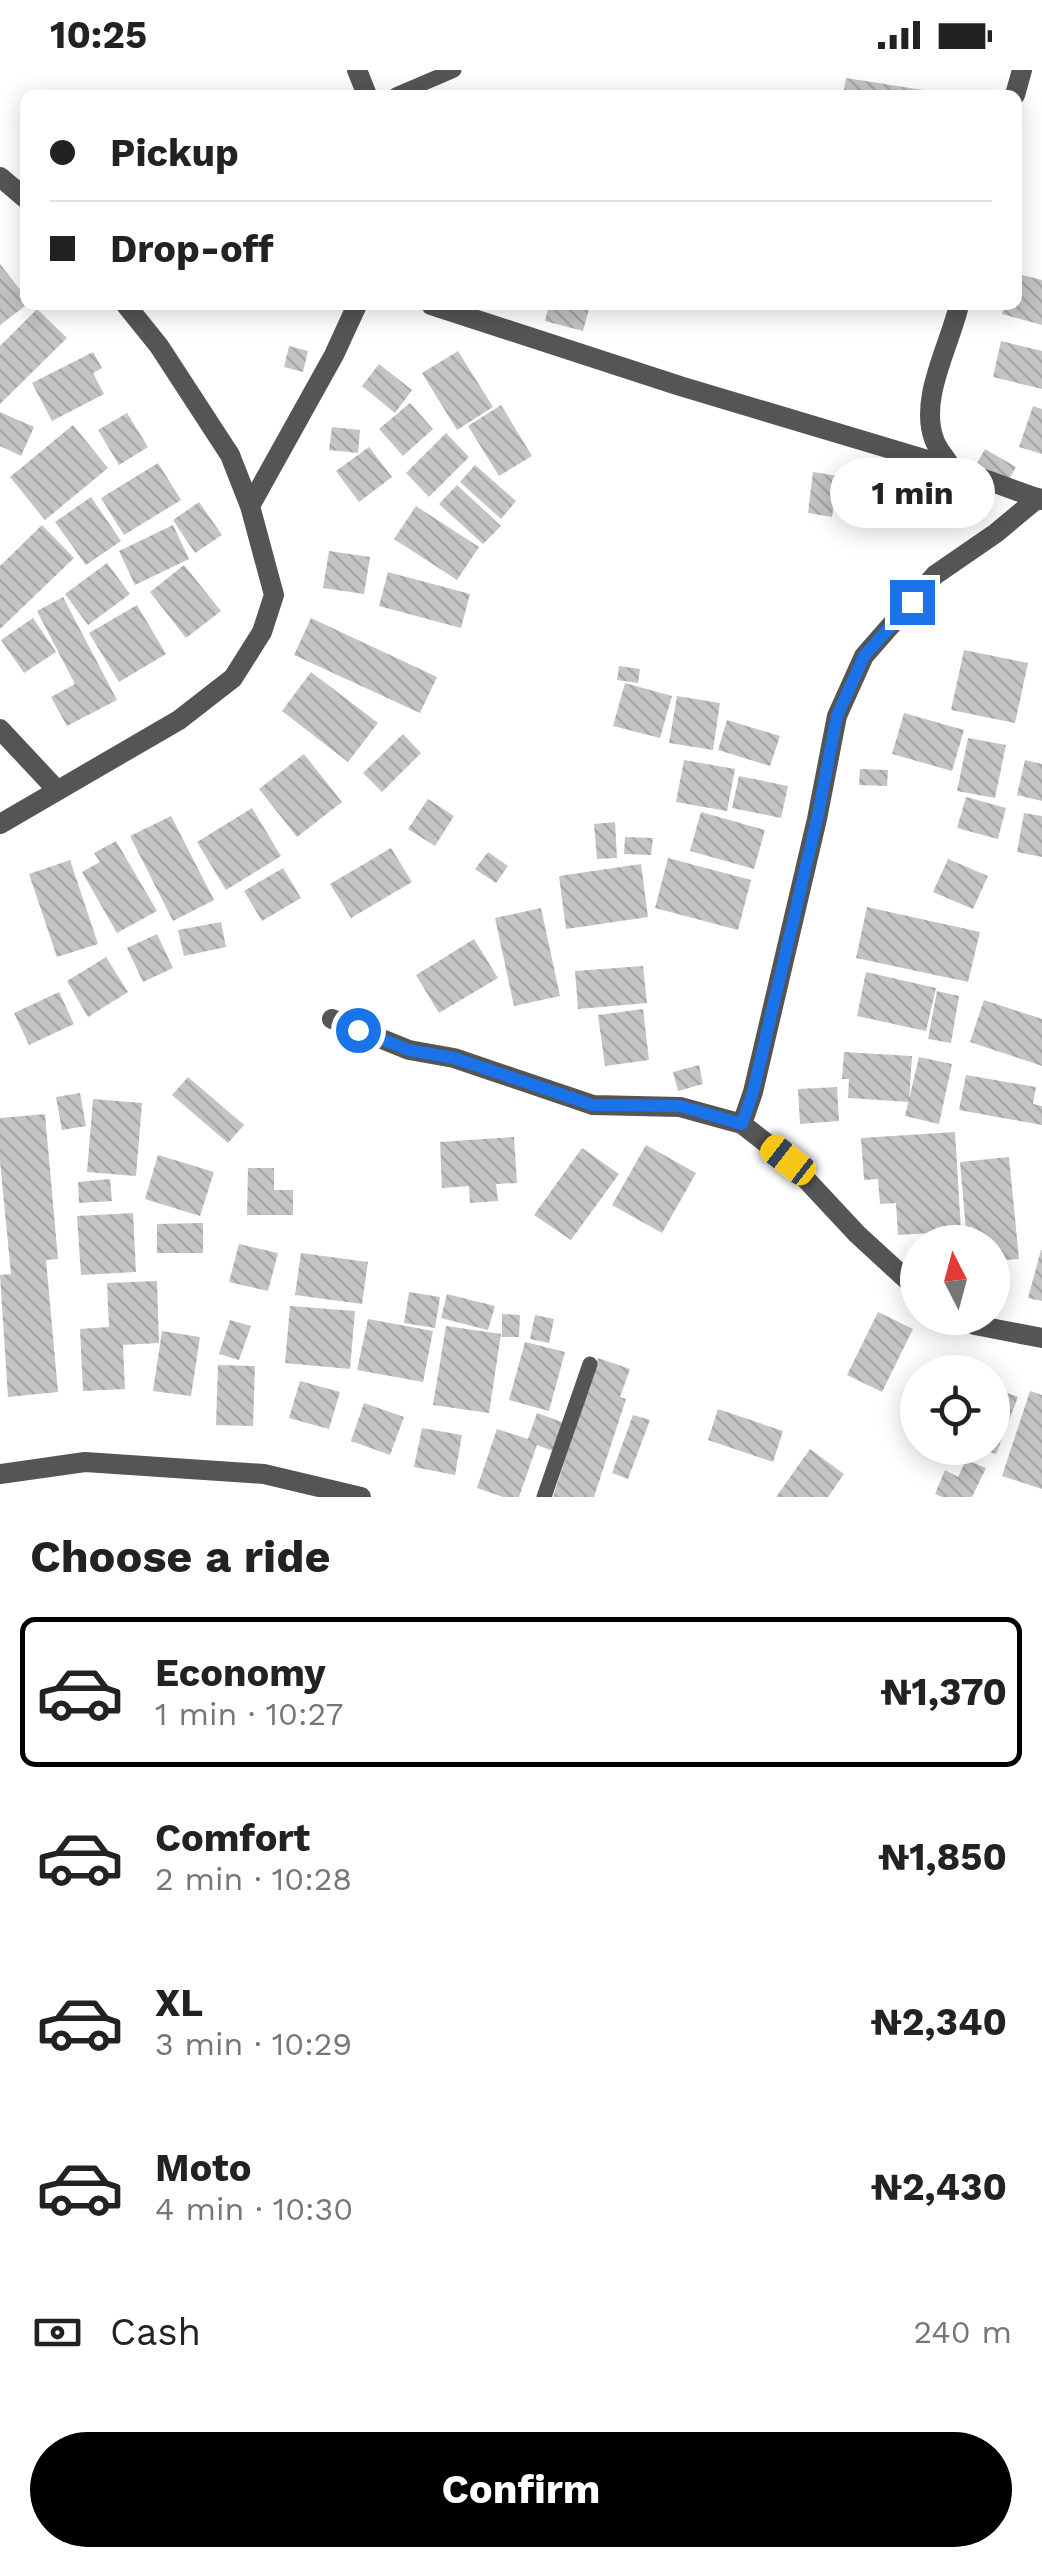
<!DOCTYPE html>
<meta charset="utf-8">
<style>
:root{--surface:#fff;--page:#f6f6f6;--text:#222;--muted:#767676;--line:#e0e0e0;--accent:#000}
body{margin:0;font-family:"Work Sans",sans-serif;background:var(--page);color:var(--text);height:100vh;display:flex;flex-direction:column;font-size:38px;white-space:nowrap}
*{box-sizing:border-box;margin:0}
p{font-size:32px;color:var(--muted)}
.icon{flex:none;width:55px;height:55px;fill:none;stroke:currentColor;stroke-width:2;stroke-linecap:round;stroke-linejoin:round}
.map{position:relative;height:1427px;overflow:hidden}
.side{display:flex;flex-direction:column;background:var(--surface);flex:1}
.side>*{flex:none}
.guide{position:absolute;left:20px;top:20px;width:1002px;height:220px;border-radius:15px;box-shadow:0 5px 25px #0003;display:grid;align-content:center;height:220px;padding:0 30px;background:var(--surface)}
.needle{width:65px;rotate:354deg}
.buttons{position:absolute;left:900px;top:1155px;display:grid;gap:20px}
.buttons a{display:grid;place-items:center;width:110px;height:110px;border-radius:50%;background:var(--surface);box-shadow:0 5px 25px #0003;font-size:50px}
.end{position:absolute;width:45px;height:45px;margin:-22px;border:12px solid #1a73e8;background:#fff;box-shadow:0 0 0 5px #fff}
.from{border-radius:50%}
.bubble{position:absolute;height:70px;border-radius:35px;background:var(--surface);box-shadow:0 5px 25px #0003;font-size:32px;font-weight:700;line-height:70px;text-align:center}
.car{position:absolute;width:30px;height:60px;margin:-30px -15px;border-radius:12px;box-shadow:0 0 8px 2px #0007;background:linear-gradient(#f5c518 24%,#345 0 40%,#f5c518 0 76%,#345 0 86%,#f5c518 0)}
.guide b{display:flex;align-items:center;gap:35px;height:95px;font-size:38px}
.guide b+b{border-top:2px solid var(--line)}
.guide i{width:25px;height:25px;background:var(--text)}
ul{padding:0;list-style:none}
li{display:flex;align-items:center;gap:30px;height:150px;margin:0 20px 15px;padding:0 10px;border:5px solid transparent;border-radius:15px}
li div{flex:1}
li b{display:block;font-size:38px}
li em{font-style:normal;font-weight:700}
li.current{border-color:var(--accent)}
li>.icon{width:90px;height:90px;stroke-width:1.5}
h2{padding:0 30px;font-size:45px;line-height:120px}
.pay{display:flex;align-items:center;gap:25px;height:110px;padding:0 30px;font-size:38px}
.pay p{margin-inline-start:auto}
.button{display:flex;gap:20px;margin-top:auto;padding:20px 30px}
.button a{flex:1;height:115px;border-radius:60px;background:var(--accent);color:#fff;font-size:40px;font-weight:700;line-height:115px;text-align:center}
.status{display:flex;justify-content:space-between;align-items:center;height:70px;padding:0 50px;background:var(--surface);direction:ltr}
.status svg{height:28px;fill:currentColor}
.map>svg:first-child{display:block}
.building{fill:url(#building-back-hatch)}
.lines{fill:none;stroke-linecap:round;stroke-linejoin:round}
.lane{stroke:#555;stroke-width:15}
.street{stroke:#555;stroke-width:20}
.route{stroke:#1a73e8;stroke-width:12}
</style>
<div class="status"><b>10:25</b><svg viewBox="0 0 49 12"><path d="M0 12V9h3v3zM5 12V6h3v6zM10 12V3h3v9zM15 12V0h3v12zM26 1h20v11H26zM47 4h2v5h-2z"/></svg></div>
<div class="map">
<svg width="1042" height="1427" viewBox="0 0 1042 1427">
<defs>
<pattern id="building-back-hatch" width="6" height="6" patternUnits="userSpaceOnUse" patternTransform="scale(2.5)"><rect width="6" height="6" fill="#c4c4c4"/><path d="M-1 5l2 2M0 0l6 6M5-1l2 2" fill="none" stroke="#a7a7a7"/></pattern>
</defs>
<rect width="100%" height="100%" fill="#fff"/>
<path class="building" d="M846,8L942,23L941,25H843Z
M0,194L25,226V236L0,255Z
M1018,204L1042,210V255L1002,244L1005,235H1018Z
M549,235H590L583,261L545,251Z
M37,239L67,268L0,334V276Z
M1001,271L1042,281V319L993,307Z
M289,276L308,281L303,302L284,297Z
M458,281L493,337L457,360L422,303Z
M93,282L102,298L93,303L104,324L52,351L32,313Z
M379,294L412,320L395,343L362,316Z
M410,333L433,359L403,386L379,359Z
M501,335L532,386L499,406L468,356Z
M1033,336L1042,339V384L1019,377Z
M0,342L34,357L21,386L0,376Z
M127,343L148,377L119,395L98,360Z
M73,355L108,398L45,450L10,407Z
M332,357L360,360L358,383L329,380Z
M446,363L469,387L429,427L406,403Z
M369,377L392,407L359,432L336,401Z
M985,379L1016,397L1006,415L975,397Z
M158,393L181,430L124,465L101,428Z
M475,395L516,431L501,449L460,412Z
M813,402L838,406L832,447L808,443Z
M457,415L501,456L483,474L439,434Z
M91,427L121,471L86,495L55,452Z
M199,432L222,465L195,483L173,450Z
M416,436L479,477L457,510L394,469Z
M42,455L74,488L0,559V496Z
M173,455L189,489L135,515L119,481Z
M329,481L370,487L364,524L323,518Z
M107,493L130,524L88,555L65,524Z
M184,495L221,541L186,568L150,522Z
M388,502L470,524L461,558L379,536Z
M63,527L117,630L67,656L51,627L75,614L37,541Z
M137,535L166,584L119,612L89,563Z
M33,548L56,582L24,603L1,570Z
M311,548L437,607L420,643L294,585Z
M964,580L1028,593L1015,653L951,640Z
M619,596L640,599L638,613L617,610Z
M311,602L378,653L348,692L282,641Z
M625,613L672,626L660,668L613,656Z
M677,626L720,633L713,680L669,673Z
M904,643L964,660L952,701L892,684Z
M727,650L780,666L770,696L718,680Z
M403,664L421,683L382,722L363,703Z
M968,668L1006,675L995,728L957,721Z
M304,684L342,732L297,767L259,719Z
M684,690L735,699L727,741L676,732Z
M1025,690L1042,694V731L1017,725Z
M860,699L888,700L887,716L859,715Z
M739,706L788,716L781,748L732,738Z
M966,727L1006,738L998,769L957,758Z
M428,729L454,746L435,776L408,759Z
M252,738L281,786L226,820L197,772Z
M701,742L765,760L754,799L690,781Z
M1024,743L1042,746V787L1017,782Z
M171,746L214,830L173,851L130,766Z
M615,752L617,788L597,789L594,754Z
M625,767L653,768L651,785L624,784Z
M116,771L157,841L117,863L82,802L100,792L94,783Z
M391,778L412,812L351,848L330,814Z
M488,782L508,796L496,813L475,799Z
M668,788L751,810L738,860L655,838Z
M948,789L988,806L973,839L933,822Z
M70,790L98,874L57,887L29,804Z
M641,794L648,847L566,859L559,806Z
M283,798L301,828L262,851L244,821Z
M867,837L980,862L968,912L856,888Z
M541,838L560,926L514,936L495,848Z
M221,852L226,877L184,886L178,860Z
M157,864L173,898L143,912L127,878Z
M474,869L498,908L439,943L416,905Z
M106,887L128,922L88,947L67,911Z
M643,896L647,933L578,939L575,901Z
M866,902L936,918L926,961L857,946Z
M937,921L959,926L951,973L928,969Z
M59,922L74,954L29,975L14,943Z
M984,930L1042,949V996L970,972Z
M643,939L649,990L605,996L598,945Z
M844,982L912,986L909,1032L848,1028L849,1009H842Z
M919,987L952,994L939,1054L905,1046Z
M699,995L703,1014L678,1021L673,1002Z
M966,1005L1036,1017L1033,1034L1042,1036V1055L959,1040Z
M188,1007L244,1055L228,1073L172,1025Z
M837,1017L839,1051L800,1054L798,1019Z
M80,1023L86,1056L62,1060L56,1027Z
M93,1029L142,1033L136,1106L87,1102Z
M45,1044L58,1189L46,1190L58,1322L8,1327L0,1205L11,1204L0,1091V1048Z
M955,1062L961,1161L898,1165L896,1133L880,1134L878,1109L864,1110L861,1068Z
M514,1067L517,1113L496,1114L498,1131L470,1133L469,1116L442,1118L440,1072Z
M646,1075L696,1103L662,1163L612,1135Z
M582,1078L619,1104L571,1170L534,1145Z
M158,1085L214,1102L200,1146L145,1129Z
M1009,1087L1019,1189L992,1191V1172H967L960,1092Z
M248,1098H274V1120H293V1145H247Z
M110,1109L112,1131L79,1133L78,1112Z
M133,1143L136,1202L81,1205L77,1146Z
M203,1153V1183H157V1154Z
M239,1174L278,1183L268,1221L229,1212Z
M1041,1180H1042V1231L1028,1228Z
M301,1183L368,1192L362,1234L295,1225Z
M157,1211L159,1273L123,1275L125,1319L83,1321L80,1259L109,1257L107,1213Z
M409,1222L440,1227L435,1258L404,1253Z
M447,1224L495,1236L488,1260L441,1248Z
M290,1236L355,1241L350,1299L285,1293Z
M878,1242L913,1259L882,1322L847,1305Z
M502,1244L520,1245L519,1267H502Z
M535,1245L554,1249L549,1273L530,1269Z
M368,1249L433,1261L423,1312L357,1300Z
M230,1250L251,1256L239,1290L219,1284Z
M446,1256L501,1264L489,1343L433,1335Z
M162,1261L200,1267L191,1326L153,1321Z
M525,1272L565,1282L549,1341L509,1330Z
M598,1288L630,1299L620,1327L626,1329L594,1427H553Z
M218,1295L255,1296L253,1356L216,1355Z
M300,1311L340,1322L329,1359L289,1348Z
M992,1317L1018,1327L996,1384L979,1378H992Z
M1030,1321L1042,1325V1419L1002,1406Z
M364,1333L404,1347L390,1385L351,1371Z
M718,1339L783,1361L773,1392L708,1370Z
M537,1343L562,1352L553,1381L537,1375L519,1427H503L477,1418L497,1359L528,1369Z
M633,1345L650,1350L628,1409L612,1403Z
M422,1358L462,1365L455,1405L414,1397Z
M810,1379L844,1404L828,1427H776Z
M966,1390L986,1398L972,1427H942L935,1424L945,1400L958,1407Z"/>
<g class="lines">
<path class="lane" d="M396,25L454,0
M544,1427L590,1294"/>
<path class="street" d="M357,0L367,25
M1015,25L1022,0
M0,107L25,128
M431,235L680,316L951,397L1042,430
M951,397C946,388 937,379 934,369C919,328 950,275 959,235
M250,436L334,285L357,235
M0,659L56,719
M0,754L179,650L233,608L262,562L274,525L250,436L230,385L159,276L126,235
M332,949L409,980L454,988L593,1035L680,1037L742,1054L788,1090L857,1164L918,1220
M742,1054L753,1022L817,749L837,646L864,586L935,505L996,463L1038,428
M963,1248L975,1255L1042,1268
M0,1404L85,1392L264,1404L361,1427"/>
</g>
<g class="lines">
<path class="route" d="M358,960L409,980L454,988L593,1035L680,1036L742,1054L753,1022L817,749L837,646L864,586L912,532"/>
</g>
</svg>
<div class="buttons">
<a><svg class="needle" viewBox="-14 -14 28 28"><path d="M0-13l5 13h-10z" fill="#e53935"/><path d="M0 13l5-13h-10z" fill="#767676"/></svg></a>
<a><svg class="icon" aria-label="locate" viewBox="0 0 24 24"><circle cx="12" cy="12" r="6"/><path d="M12 2v4M12 18v4M2 12h4M18 12h4"/></svg></a>
</div>
<i class="end from" style="left:358px;top:960px"></i>
<i class="end" style="left:912px;top:532px"></i>
<div class="bubble" style="left:830px;top:388px;width:165px">1 min</div>
<i class="car" style="left:788px;top:1090px;rotate:308deg"></i>
<div class="guide">
<b><i class="from"></i>Pickup</b>
<b><i></i>Drop-off</b>
</div>
</div>
<section class="side">
<h2>Choose a ride</h2>
<ul>
<li class="current"><svg class="icon" aria-label="car" viewBox="0 0 24 24"><path d="M5 17H2v-5l4-1 3-4h7l3 4 3 1v5h-3M9 17h6M6 11h13"/><circle cx="7" cy="17" r="2"/><circle cx="17" cy="17" r="2"/></svg><div><b>Economy</b><p>1 min · 10:27</p></div><em>₦1,370</em></li>
<li><svg class="icon" aria-label="car" viewBox="0 0 24 24"><path d="M5 17H2v-5l4-1 3-4h7l3 4 3 1v5h-3M9 17h6M6 11h13"/><circle cx="7" cy="17" r="2"/><circle cx="17" cy="17" r="2"/></svg><div><b>Comfort</b><p>2 min · 10:28</p></div><em>₦1,850</em></li>
<li><svg class="icon" aria-label="car" viewBox="0 0 24 24"><path d="M5 17H2v-5l4-1 3-4h7l3 4 3 1v5h-3M9 17h6M6 11h13"/><circle cx="7" cy="17" r="2"/><circle cx="17" cy="17" r="2"/></svg><div><b>XL</b><p>3 min · 10:29</p></div><em>₦2,340</em></li>
<li><svg class="icon" aria-label="car" viewBox="0 0 24 24"><path d="M5 17H2v-5l4-1 3-4h7l3 4 3 1v5h-3M9 17h6M6 11h13"/><circle cx="7" cy="17" r="2"/><circle cx="17" cy="17" r="2"/></svg><div><b>Moto</b><p>4 min · 10:30</p></div><em>₦2,430</em></li>
</ul>
<div class="pay"><svg class="icon" aria-label="cash" viewBox="0 0 24 24"><path d="M3 7h18v10H3z"/><circle cx="12" cy="12" r="2"/></svg>Cash<p>240 m</p></div>
<div class="button"><a>Confirm</a></div>
</section>
